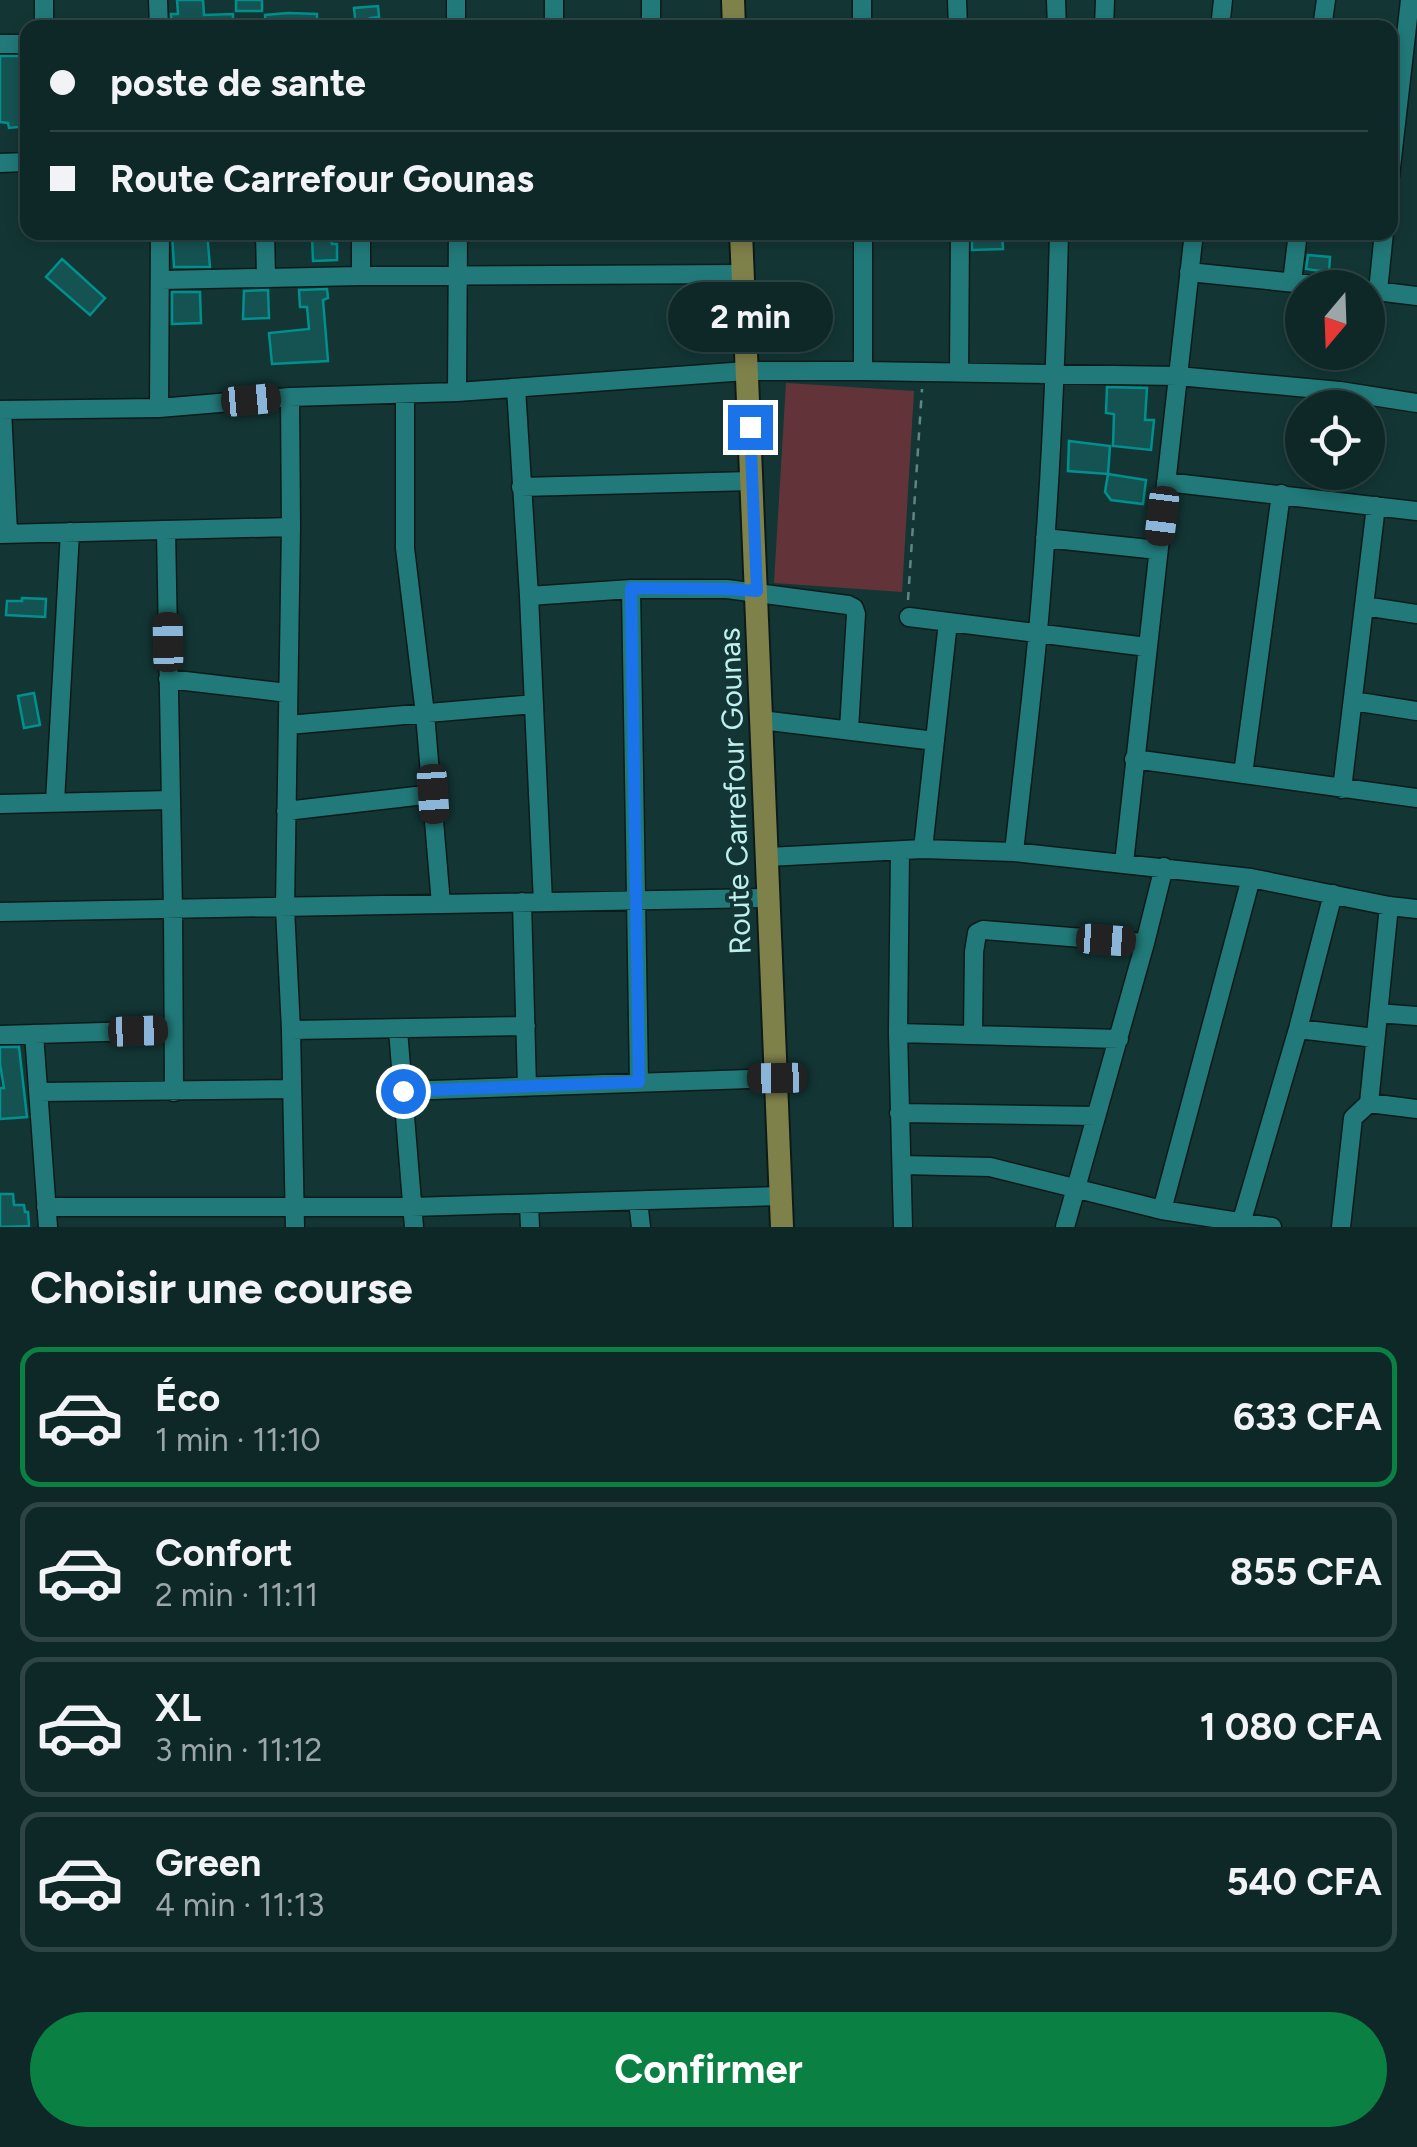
<!DOCTYPE html>
<html lang="fr">
<meta charset="utf-8">
<style>
:root{--surface:#0e2828;--page:#1c3434;--text:#f1f3f6;--muted:#9ba6a8;--line:#2e4445;--accent:#0b8043}
body{margin:0;font-family:Figtree,sans-serif;background:var(--page);color:var(--text);height:100vh;display:flex;flex-direction:column;font-size:38px;white-space:nowrap}
*{box-sizing:border-box;margin:0}
p{font-size:32px;color:var(--muted)}
.icon{flex:none;width:55px;height:55px;fill:none;stroke:currentColor;stroke-width:2;stroke-linecap:round;stroke-linejoin:round}
.map{position:relative;height:1227px;overflow:hidden}
.drawer{display:flex;flex-direction:column;background:var(--surface);flex:1}
.drawer>*{flex:none}
.guide{position:absolute;left:20px;top:20px;width:1378px;height:220px;border-radius:20px;box-shadow:0 5px 15px #0003,0 0 0 2px var(--line);display:grid;align-content:center;height:220px;padding:0 30px;background:var(--surface)}
.needle{width:65px;rotate:199deg}
.fabs{position:absolute;left:1285px;top:270px;display:grid;gap:20px}
.fabs a{display:grid;place-items:center;width:100px;height:100px;border-radius:50%;background:var(--surface);box-shadow:0 5px 15px #0003,0 0 0 2px var(--line);font-size:50px}
.end{position:absolute;width:45px;height:45px;margin:-22px;border:12px solid #1a73e8;background:#fff;box-shadow:0 0 0 5px #fff}
.from{border-radius:50%}
.bubble{position:absolute;height:70px;border-radius:35px;background:var(--surface);box-shadow:0 5px 15px #0003,0 0 0 2px var(--line);font-size:32px;font-weight:700;line-height:70px;text-align:center}
.car{position:absolute;width:30px;height:60px;margin:-30px -15px;border-radius:12px;box-shadow:0 0 8px 2px #0007;background:linear-gradient(#222 24%,#8ab4d8 0 40%,#222 0 76%,#8ab4d8 0 86%,#222 0)}
.guide b{display:flex;align-items:center;gap:35px;height:95px;font-size:38px}
.guide b+b{border-top:2px solid var(--line)}
.guide i{width:25px;height:25px;background:var(--text)}
ul{padding:0;list-style:none}
li{display:flex;align-items:center;gap:30px;height:140px;margin:0 20px 15px;padding:0 10px;border:5px solid var(--line);border-radius:20px}
li div{flex:1}
li b{display:block;font-size:38px}
li em{font-style:normal;font-weight:700}
li.selected{border-color:var(--accent)}
li>.icon{width:90px;height:90px;stroke-width:1.5}
h2{padding:0 30px;font-size:45px;line-height:120px}
.cta{display:flex;gap:20px;margin-top:auto;padding:20px 30px}
.cta a{flex:1;height:115px;border-radius:60px;background:var(--accent);color:#fff;font-size:40px;font-weight:700;line-height:115px;text-align:center}
.map>svg:first-child{display:block}
.green{fill:#62343a}
.building{fill:#155352;stroke:#00908e;stroke-width:2.5}
.lines{fill:none;stroke-linecap:round;stroke-linejoin:round}
.minor-casing{stroke:#0c1b1a;stroke-width:21}
.major-casing{stroke:#0c1b1a;stroke-width:26}
.path{stroke:#5d8684;stroke-width:2.5;stroke-dasharray:8 8;stroke-linecap:butt}
.minor{stroke:#217a79;stroke-width:18}
.major{stroke:#7f814b;stroke-width:22}
.route{stroke:#1a73e8;stroke-width:12}
.labels{text-anchor:middle;stroke-width:8;stroke-linejoin:round;paint-order:stroke}
.street-label{font-size:30px;fill:#bff0ee;stroke:#133635}
</style>
<div class="map">
<svg width="1417" height="1227" viewBox="0 0 1417 1227">
<rect width="100%" height="100%" fill="#133635"/>
<path class="green" d="M786,383L914,391L902,592L774,583Z"/>
<path class="building" d="M177,0H203L204,15L233,14V28H172L171,14H178Z
M236,0H262V11H236Z
M378,6L379,17L370,18L371,28H356L354,8Z
M288,13L317,14V28H266L265,15Z
M0,56H20V59H23L28,126L9,128L8,123L0,122Z
M172,232H207L210,267H174Z
M972,232H1002L1003,249L972,250Z
M331,235L332,244H337V260L313,261L312,236Z
M1308,255L1330,257L1329,272L1306,269Z
M62,259L105,298L90,315L46,277Z
M327,289L328,298L323,300L328,361L272,364L269,333L309,329L307,307H300L299,290Z
M268,290L269,318L243,319L244,291Z
M172,292H200L201,323L172,324Z
M1107,387L1147,388L1145,420H1154L1151,450L1113,446L1114,414L1106,413Z
M1069,441L1110,446L1108,474L1068,471Z
M1108,474L1146,480L1143,504L1111,500L1105,492Z
M22,598L46,599L45,617L6,615L7,601H22Z
M34,693L40,725L24,728L18,696Z
M0,1047H19L27,1117L0,1119V1088H4L0,1064Z
M0,1194H13L14,1205H24L25,1212H28L29,1226L0,1227Z"/>
<g class="lines">
<defs>
<path id="minor" d="M44,0V28
M158,0L159,28
M554,0V28
M862,0V28
M957,0L958,28
M1056,0L1057,28
M456,28V0
M651,28V0
M1104,28L1105,0
M1220,28L1223,0
M1322,28L1326,0
M0,44H28
M0,163L28,162
M1390,176L1410,0
M265,232L266,277
M863,232V371
M1189,272L1344,288
M361,276V232
M161,280L361,276L742,274
M1292,282L1298,232
M1368,290L1417,296
M1378,291L1384,232
M959,371L960,232
M516,388L529,596L543,902
M457,392L458,232
M405,394V548L425,714L441,904
M290,397L291,527L285,908L291,1030L295,1227
M159,408L160,232
M0,410L159,408L290,397L457,392L746,371H863L1178,376L1340,391L1417,403
M2,410L8,533
M1166,482L1417,511
M521,487L752,481
M166,530L173,910L174,1092
M0,534L291,527
M1045,538L1158,550
M631,589L639,1082
M529,596L631,589H727L848,605L854,608L856,614L849,729
M1364,606L1417,614
M909,617L1147,647
M168,679L288,693
M1353,701L1417,711
M761,720L935,741
M288,725L534,704
M1134,759L1417,798
M1243,774L1281,494
M1342,789L1376,506
M55,802L70,532
M0,804L171,800
M286,811L433,794
M923,849L948,622
M900,851L898,1033L903,1227
M1014,852C1022,778 1031,705 1038,631C1050,498 1056,366 1059,232
M768,857L923,849L1014,852L1251,878L1389,906L1417,909
M1124,863L1194,232
M522,902L527,1087
M0,912L769,898
M1378,1013L1417,1016
M1298,1029L1375,1038
M291,1030L526,1026
M398,1030L414,1227
M898,1033L1119,1039
M34,1034L48,1227
M973,1034L974,952L977,933L983,930L1145,943
M0,1035L173,1030
M403,1091L777,1078
M38,1092L290,1089
M1369,1103L1417,1109
M899,1113L1096,1116
M902,1165L990,1167L1162,1210L1272,1227
M638,1201L641,1227
M529,1205L530,1227
M46,1207H412L781,1196
M1162,1210L1251,878
M1065,1227L1145,943L1164,867
M1240,1227L1298,1029L1333,894
M1341,1227L1353,1118L1369,1103L1389,906"/>
<path id="major" d="M733,0L734,28
M741,232L782,1227"/>
</defs>
<use href="#minor" class="minor-casing"/>
<use href="#major" class="major-casing"/>
<path class="path" d="M908,600L922,389"/>
<use href="#minor" class="minor"/>
<use href="#major" class="major"/>
</g>
<g class="lines">
<path class="route" d="M403,1091L639,1082L631,588L727,589L757,591L750,427"/>
</g>
<g class="labels">
<g class="street-label">
<text transform="translate(735 791) rotate(-92)" y="10">Route Carrefour Gounas</text>
</g>
</g>
</svg>
<div class="fabs">
<a><svg class="needle" viewBox="-14 -14 28 28"><path d="M0-13l5 13h-10z" fill="#e53935"/><path d="M0 13l5-13h-10z" fill="#9ba6a8"/></svg></a>
<a><svg class="icon" aria-label="locate" viewBox="0 0 24 24"><circle cx="12" cy="12" r="6"/><path d="M12 2v4M12 18v4M2 12h4M18 12h4"/></svg></a>
</div>
<i class="end from" style="left:403px;top:1091px"></i>
<i class="end" style="left:750px;top:427px"></i>
<div class="bubble" style="left:668px;top:282px;width:165px">2 min</div>
<i class="car" style="left:251px;top:400px;rotate:85deg"></i>
<i class="car" style="left:1162px;top:516px;rotate:187deg"></i>
<i class="car" style="left:168px;top:642px;rotate:359deg"></i>
<i class="car" style="left:433px;top:794px;rotate:176deg"></i>
<i class="car" style="left:1106px;top:940px;rotate:94deg"></i>
<i class="car" style="left:138px;top:1031px;rotate:88deg"></i>
<i class="car" style="left:777px;top:1078px;rotate:269deg"></i>
<div class="guide">
<b><i class="from"></i>poste de sante</b>
<b><i></i>Route Carrefour Gounas</b>
</div>
</div>
<section class="drawer">
<h2>Choisir une course</h2>
<ul>
<li class="selected"><svg class="icon" aria-label="car" viewBox="0 0 24 24"><path d="M5 17H2v-5l4-1 3-4h7l3 4 3 1v5h-3M9 17h6M6 11h13"/><circle cx="7" cy="17" r="2"/><circle cx="17" cy="17" r="2"/></svg><div><b>Éco</b><p>1 min · 11:10</p></div><em>633 CFA</em></li>
<li><svg class="icon" aria-label="car" viewBox="0 0 24 24"><path d="M5 17H2v-5l4-1 3-4h7l3 4 3 1v5h-3M9 17h6M6 11h13"/><circle cx="7" cy="17" r="2"/><circle cx="17" cy="17" r="2"/></svg><div><b>Confort</b><p>2 min · 11:11</p></div><em>855 CFA</em></li>
<li><svg class="icon" aria-label="car" viewBox="0 0 24 24"><path d="M5 17H2v-5l4-1 3-4h7l3 4 3 1v5h-3M9 17h6M6 11h13"/><circle cx="7" cy="17" r="2"/><circle cx="17" cy="17" r="2"/></svg><div><b>XL</b><p>3 min · 11:12</p></div><em>1 080 CFA</em></li>
<li><svg class="icon" aria-label="car" viewBox="0 0 24 24"><path d="M5 17H2v-5l4-1 3-4h7l3 4 3 1v5h-3M9 17h6M6 11h13"/><circle cx="7" cy="17" r="2"/><circle cx="17" cy="17" r="2"/></svg><div><b>Green</b><p>4 min · 11:13</p></div><em>540 CFA</em></li>
</ul>
<div class="cta"><a>Confirmer</a></div>
</section>
